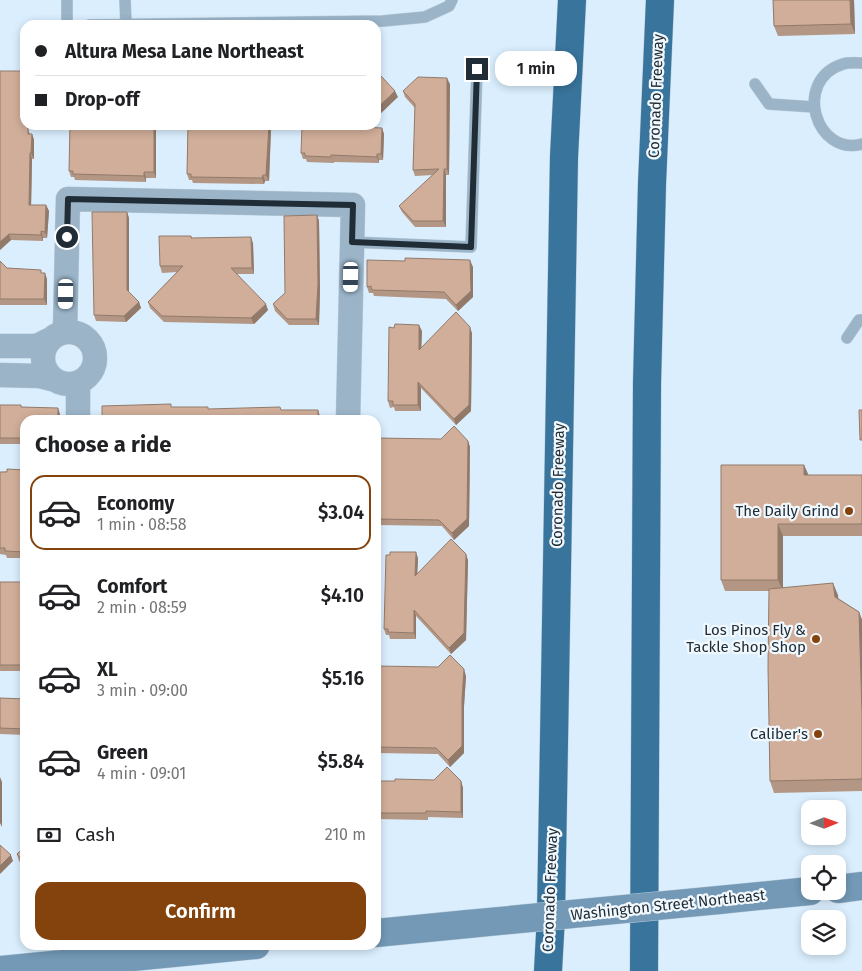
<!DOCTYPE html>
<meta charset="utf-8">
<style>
:root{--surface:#fff;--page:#f2f2f2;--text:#202124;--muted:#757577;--line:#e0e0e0;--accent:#84430d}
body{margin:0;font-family:"Fira Sans",sans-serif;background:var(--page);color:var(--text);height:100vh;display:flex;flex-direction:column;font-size:19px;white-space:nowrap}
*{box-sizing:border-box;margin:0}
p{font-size:16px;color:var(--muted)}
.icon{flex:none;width:28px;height:28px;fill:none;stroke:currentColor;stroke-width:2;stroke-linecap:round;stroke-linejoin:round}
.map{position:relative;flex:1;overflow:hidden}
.sheet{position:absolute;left:20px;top:415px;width:361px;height:535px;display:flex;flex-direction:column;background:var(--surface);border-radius:15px;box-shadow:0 2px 8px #0003}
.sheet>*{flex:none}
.top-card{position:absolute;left:20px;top:20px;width:361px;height:110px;border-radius:15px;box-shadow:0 2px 8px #0003;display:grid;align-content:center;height:110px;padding:0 15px;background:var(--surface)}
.needle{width:32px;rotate:89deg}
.controls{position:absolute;left:801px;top:800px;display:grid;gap:10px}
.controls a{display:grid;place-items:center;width:45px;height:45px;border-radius:10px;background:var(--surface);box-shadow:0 2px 8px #0003;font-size:25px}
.end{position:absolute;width:22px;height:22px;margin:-11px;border:6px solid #202d36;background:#fff;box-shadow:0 0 0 2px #fff}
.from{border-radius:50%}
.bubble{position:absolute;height:35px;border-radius:15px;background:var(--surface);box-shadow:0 2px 8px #0003;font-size:16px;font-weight:600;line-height:35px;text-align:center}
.car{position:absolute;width:15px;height:30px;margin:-15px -8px;border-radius:6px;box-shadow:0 0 4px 1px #0007;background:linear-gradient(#fff 24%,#345 0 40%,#fff 0 76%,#345 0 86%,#fff 0)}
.top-card b{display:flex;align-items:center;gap:18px;height:48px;font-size:19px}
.top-card b+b{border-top:1px solid var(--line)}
.top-card i{width:12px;height:12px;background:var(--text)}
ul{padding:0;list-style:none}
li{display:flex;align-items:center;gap:15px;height:75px;margin:0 10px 8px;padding:0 5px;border:2px solid transparent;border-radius:15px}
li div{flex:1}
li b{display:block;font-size:19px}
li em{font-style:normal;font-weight:600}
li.on{border-color:var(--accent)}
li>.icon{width:45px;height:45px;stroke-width:1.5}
h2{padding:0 15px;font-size:22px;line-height:60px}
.pay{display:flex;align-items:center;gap:12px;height:55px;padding:0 15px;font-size:19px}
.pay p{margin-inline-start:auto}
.button{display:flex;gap:10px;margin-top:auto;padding:10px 15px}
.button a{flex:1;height:58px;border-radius:15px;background:var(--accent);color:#fff;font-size:20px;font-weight:600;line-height:58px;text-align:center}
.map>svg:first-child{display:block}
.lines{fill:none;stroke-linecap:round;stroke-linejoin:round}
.lane-casing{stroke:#b9cbd9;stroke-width:12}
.street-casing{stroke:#b9cbd9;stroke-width:25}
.secondary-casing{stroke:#b9cbd9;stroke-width:29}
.highway-casing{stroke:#b9cbd9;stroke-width:29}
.lane{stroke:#9bb4c8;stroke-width:11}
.street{stroke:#9bb4c8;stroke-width:24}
.secondary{stroke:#7399b6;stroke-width:28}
.highway{stroke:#39749c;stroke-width:28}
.secondary-bridge-casing{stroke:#b9cbd9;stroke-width:29;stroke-linecap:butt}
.secondary-bridge{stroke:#7399b6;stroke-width:28}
.wall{fill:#b39684}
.shaded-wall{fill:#927a6b}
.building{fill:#d0ae99;stroke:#927a6b}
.route{stroke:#202d36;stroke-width:6}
.poi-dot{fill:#84430d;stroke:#f2f9fe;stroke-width:2}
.labels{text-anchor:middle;stroke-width:4.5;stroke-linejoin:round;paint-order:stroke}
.street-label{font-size:15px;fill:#202d36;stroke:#f2f9fe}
.poi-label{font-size:15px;fill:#202d36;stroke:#f2f9fe;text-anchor:end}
</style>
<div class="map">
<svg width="862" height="971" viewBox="0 0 862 971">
<rect width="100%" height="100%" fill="#daeefd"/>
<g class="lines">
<defs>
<path id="lane" d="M67,0V25
M125,0L126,24
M89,25L383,21L425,17L449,6L452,0
M862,63C856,63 849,62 843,64C792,80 816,157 862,144
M755,84L769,104L814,107
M352,242L471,247L477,69
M847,338L859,320H862"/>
<path id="street" d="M43 358a26 26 0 1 1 52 0a26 26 0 1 1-52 0Z
M65,332L68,199L353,205L348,420
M0,346H37L49,340
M0,375L40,376L52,379
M76,383L78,392V420"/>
<path id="secondary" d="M838,889L862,886
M719,900L810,891
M376,933L468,924
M0,970L256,945"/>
<path id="highway" d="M548,971L551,916L564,157L572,0
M644,971L647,384L652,184L660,0"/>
</defs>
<use href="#lane" class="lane-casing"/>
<use href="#street" class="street-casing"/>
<use href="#secondary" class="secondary-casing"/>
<use href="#highway" class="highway-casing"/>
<use href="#lane" class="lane"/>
<use href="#street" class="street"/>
<use href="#secondary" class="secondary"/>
<use href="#highway" class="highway"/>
<defs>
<path id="secondary-bridge" d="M468,924L719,900"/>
</defs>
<use href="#secondary-bridge" class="secondary-bridge-casing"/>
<use href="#secondary-bridge" class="secondary-bridge"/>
</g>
<path class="wall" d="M773,0H854L855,34L778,36L774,26Z
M450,84L449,175H446V227H415L402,212L399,206L433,175L415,176L413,170L415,108L405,97L403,91Z
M70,125H156V178H146V182L75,180L74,177H71L69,171Z
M188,125H270L271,129L269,181H265L264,184L193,183L192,180H189L187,174Z
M322,125H368L366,127L382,128L384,134L383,160H379V163L334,162V163L307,162L306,159H303L301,153L324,127Z
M27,126L30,134H32L34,140V159H32L31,205H46L49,211L47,238H43V241L11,240L0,250Z
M127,212L129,218V293L139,302L141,308L126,322L96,321L94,315Z
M317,215L319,221L320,290L319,325H289L275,311L273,304L285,293Z
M191,236L192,238L253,243L254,274H237L268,310L254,324L164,322L150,308L148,302L177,272L162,273L160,266Z
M0,261L7,268L42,273L47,279V305H0Z
M473,267V297L458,311L446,299L374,296L373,293H369L367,287Z
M422,331L421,348L472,333L471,411L456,425L421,388V411H395L394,407L390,408L388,401Z
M0,405H21V407L60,414V420H25V444H0Z
M376,438L468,441L470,447L469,526L454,540L442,526L376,525Z
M804,465L808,475H862V536H783V588L838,595V598L859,612L862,620V791L774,793L770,781L769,591H725L721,580Z
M25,470V558H7L6,555L0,554V472Z
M418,558L417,574L468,560L466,640L451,654L416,616V639H390L389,635H386L384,629Z
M0,582H25V671H0Z
M376,666L466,676L464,706V753L450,767L438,754L376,753Z
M0,698L25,699V735L0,734Z
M376,781H461L463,788V818L428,817V820L376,819Z
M25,847V867L19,861L17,854Z"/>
<path class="shaded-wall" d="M850,0H854L855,34L851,24Z
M447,78L450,84L449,175L447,169Z
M395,91L398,97L376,118V109Z
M154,125H156V178L154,172Z
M269,125H270L271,129L269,181L266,175Z
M360,125H368L360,133L358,127Z
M382,128L384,134L383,160L381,154Z
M32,134L34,140V159L31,153Z
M30,153L32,159L31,211L29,205Z
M377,154L379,160V163L377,157Z
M444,169L446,175V227L443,221Z
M144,172L146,178V182L144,176Z
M263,175L265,181L264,184L262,178Z
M46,205L49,211L47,238L45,232Z
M127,212L129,218V297L127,290Z
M317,215L319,221L320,290L319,325L316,319Z
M41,231L43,238V241L41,235Z
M9,234L11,240L0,250V242Z
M251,237L253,243L254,274L252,268Z
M470,260L473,267V297L458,311L456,305Z
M45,273L47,279V305L44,299Z
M139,302L141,308L126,322L124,316Z
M266,304L268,310L254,324L251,318Z
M419,325L422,331L421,357L419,350Z
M470,327L472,333L471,411L456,425L454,419Z
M418,382L421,388V411L418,405Z
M58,408L60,414V420H58Z
M318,410L320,416V420H318Z
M468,441L470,447L469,526L454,540L452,533Z
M804,465L809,476L804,475Z
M778,524L783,536V591L778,580Z
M416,552L418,558L417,582L415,576Z
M466,554L468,560L466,640L451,654L449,648Z
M833,583L838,595L839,608L835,597Z
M414,610L416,616V639L414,633Z
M859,612L862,620V713Z
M464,669L466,676L464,706V753L450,767L448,760L462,699Z
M0,777L2,782V827L0,823Z
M461,781L463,788V818L461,812Z
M11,855L13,861L0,874V866Z"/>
<path class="building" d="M773,0H850L851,24L774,26Z
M0,71H25V126H28V134H32L31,153H30L29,205H46L45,232L41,231V235L9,234L0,242Z
M376,76H381L395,91L376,109Z
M418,77L447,78V169H444L443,221H413L399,206L439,169L413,170L415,104L403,91Z
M70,125H154V172H144V176L73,174V171H69Z
M188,125H269L266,175H263L262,178L191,177V174H187Z
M326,125H360L358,127L382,128L381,154H377V157L331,155V157L305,156V153H301L302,126L328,127Z
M92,212H127V290L139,302L124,316L94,315Z
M317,215L318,284L316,319H287L273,304L285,293L284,216Z
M159,236H191V238L251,237L252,268H231L266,304L251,318L162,316L148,302L183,266H160Z
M405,258L470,260L471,291L456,305L444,292L372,290L371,286L367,287V260L405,261Z
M0,261L7,268L41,270V273H45L44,299H0Z
M456,312L470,327L469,405L454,419L418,382V405H393V401H388L389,327L394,328L395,324L419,325V350Z
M171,404V407H208V409L280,407L281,410H318V420H102V406Z
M0,405H21V407L58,408V420H25V438H0Z
M859,410H862V440H860Z
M454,426L468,441L467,519L452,533L439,520L376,519V438L441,439Z
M721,465H804V475H862V524H778V580H721Z
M7,469L25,470V552L5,551V548H0V472H7Z
M451,539L466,554L464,633L449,648L414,610V633L388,632V629H384L386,555H390V552H416L415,576Z
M0,582H25V665H0Z
M833,583L835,597L859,612L862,713V779L770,781L768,667L769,589Z
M450,655L464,669L462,699V746L448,760L436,748L376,747V666L438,667Z
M0,698L25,699V729L0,728Z
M447,767L461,781V812L426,811V813H376V781H395V779L434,780Z
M0,845L11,855L0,866Z
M25,847V864L17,854Z"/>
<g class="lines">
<path class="route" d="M67,237L68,199L353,205L352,242L471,247L477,69"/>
</g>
<g class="poi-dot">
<circle cx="849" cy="511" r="5"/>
<circle cx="816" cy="639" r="5"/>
<circle cx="818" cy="734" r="5"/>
</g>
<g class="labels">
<g class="street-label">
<text transform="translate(656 96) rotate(-88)" y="5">Coronado Freeway</text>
<text transform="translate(558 485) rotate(-89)" y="5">Coronado Freeway</text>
<text transform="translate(550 890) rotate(-88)" y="5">Coronado Freeway</text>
<text transform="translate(668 905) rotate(-6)" y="5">Washington Street Northeast</text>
</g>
<g class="poi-label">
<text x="839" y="516">The Daily Grind</text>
<text x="806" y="635">Los Pinos Fly &amp;<tspan x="806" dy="17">Tackle Shop Shop</tspan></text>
<text x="808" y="739">Caliber's</text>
</g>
</g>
</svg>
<div class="controls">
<a><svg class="needle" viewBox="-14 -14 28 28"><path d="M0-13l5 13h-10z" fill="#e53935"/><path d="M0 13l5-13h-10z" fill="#757577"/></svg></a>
<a><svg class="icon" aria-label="locate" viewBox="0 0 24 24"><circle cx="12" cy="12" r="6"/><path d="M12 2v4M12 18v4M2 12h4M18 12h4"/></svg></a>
<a><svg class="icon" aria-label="layers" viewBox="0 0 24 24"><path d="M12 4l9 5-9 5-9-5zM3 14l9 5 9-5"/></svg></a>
</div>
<i class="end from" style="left:67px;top:237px"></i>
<i class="end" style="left:477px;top:69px"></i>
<div class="bubble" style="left:495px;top:51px;width:82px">1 min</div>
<i class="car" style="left:351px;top:277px;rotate:181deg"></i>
<i class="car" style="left:66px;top:294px;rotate:181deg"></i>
<div class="top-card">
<b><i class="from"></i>Altura Mesa Lane Northeast</b>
<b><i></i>Drop-off</b>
</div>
<section class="sheet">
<h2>Choose a ride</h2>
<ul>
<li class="on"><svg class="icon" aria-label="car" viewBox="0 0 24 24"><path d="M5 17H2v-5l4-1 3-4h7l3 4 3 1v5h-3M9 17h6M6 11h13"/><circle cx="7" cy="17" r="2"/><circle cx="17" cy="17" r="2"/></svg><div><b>Economy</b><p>1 min · 08:58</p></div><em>$3.04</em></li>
<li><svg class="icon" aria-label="car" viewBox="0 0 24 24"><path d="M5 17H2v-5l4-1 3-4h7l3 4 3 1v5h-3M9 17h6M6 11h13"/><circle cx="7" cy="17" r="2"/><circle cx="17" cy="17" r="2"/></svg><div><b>Comfort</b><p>2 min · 08:59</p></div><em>$4.10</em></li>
<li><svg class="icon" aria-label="car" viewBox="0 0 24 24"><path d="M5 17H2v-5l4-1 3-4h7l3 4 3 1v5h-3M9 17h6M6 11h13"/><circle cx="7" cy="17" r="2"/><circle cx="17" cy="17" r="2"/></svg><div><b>XL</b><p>3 min · 09:00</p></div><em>$5.16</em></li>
<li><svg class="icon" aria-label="car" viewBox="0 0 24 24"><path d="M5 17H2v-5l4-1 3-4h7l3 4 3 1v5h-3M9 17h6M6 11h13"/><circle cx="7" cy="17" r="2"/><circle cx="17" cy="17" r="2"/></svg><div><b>Green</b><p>4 min · 09:01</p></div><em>$5.84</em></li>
</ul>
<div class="pay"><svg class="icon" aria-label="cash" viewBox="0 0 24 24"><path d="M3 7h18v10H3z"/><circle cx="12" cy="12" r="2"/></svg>Cash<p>210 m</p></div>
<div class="button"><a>Confirm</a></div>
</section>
</div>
